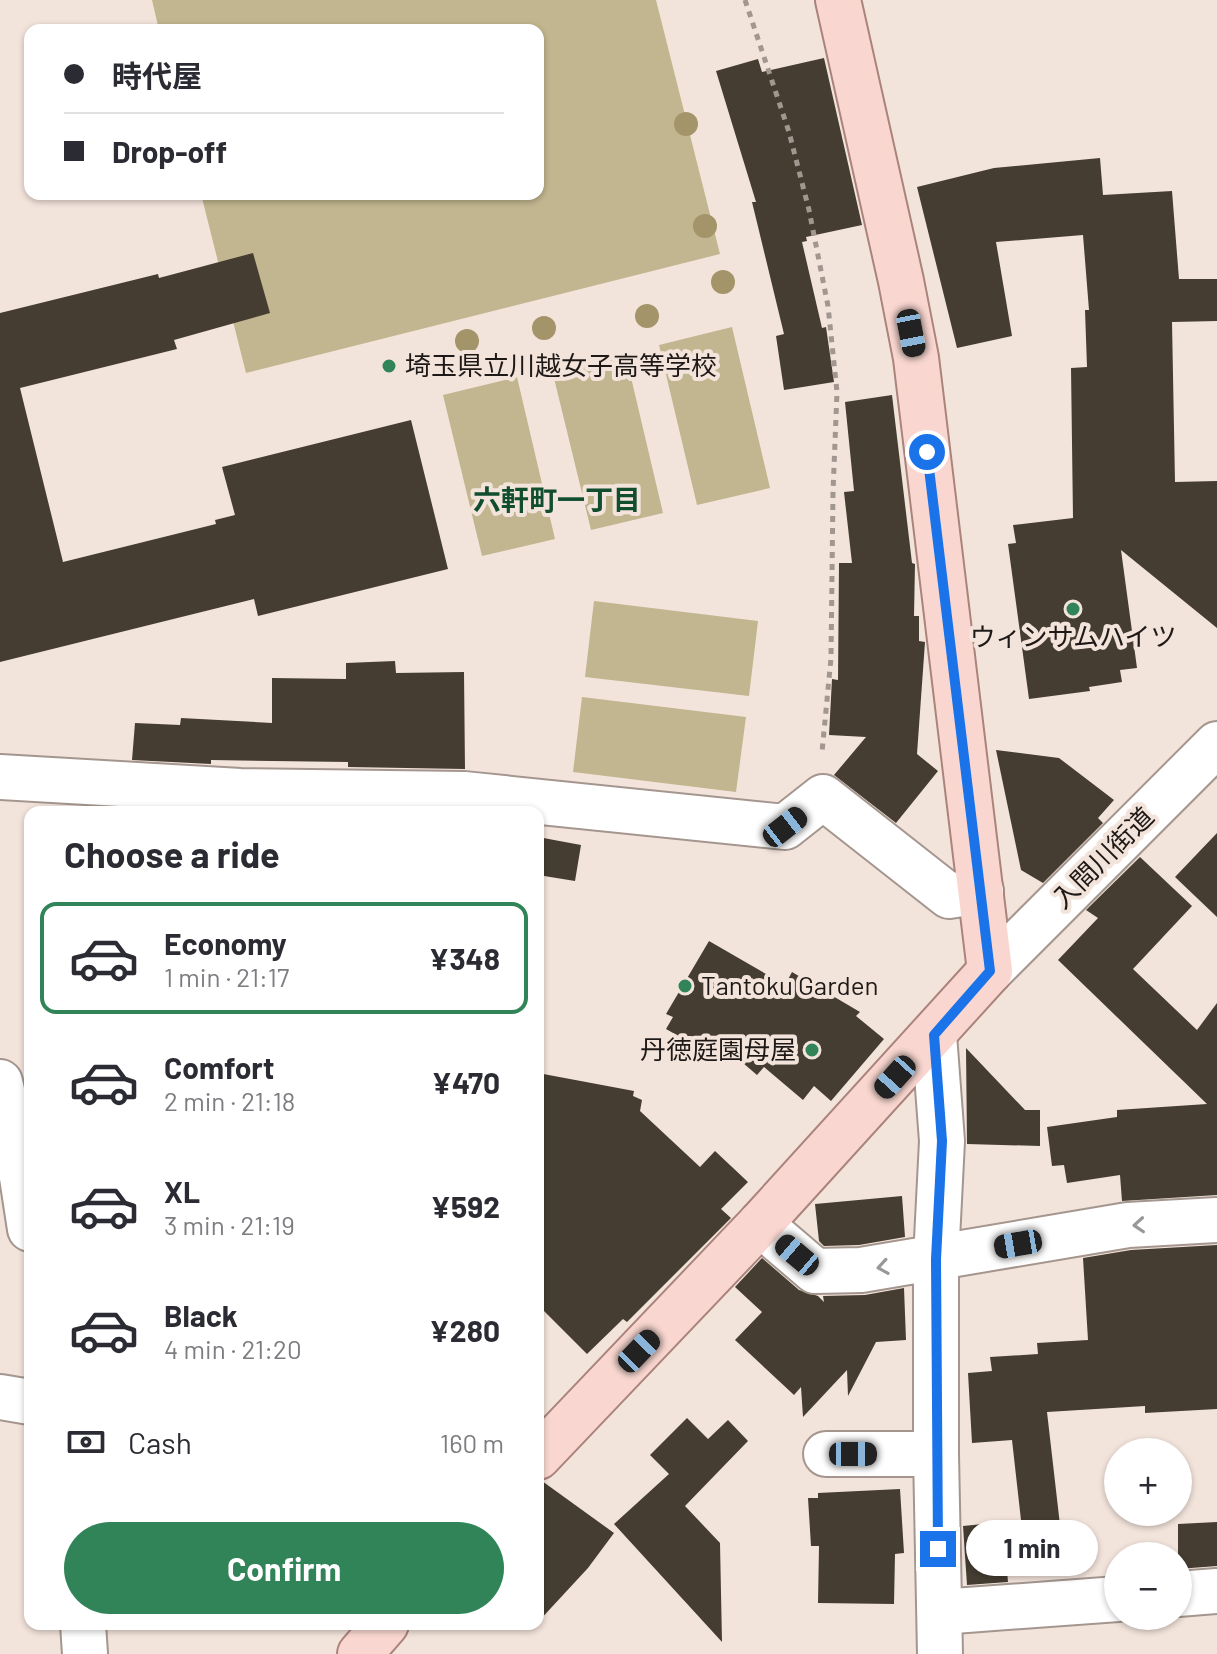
<!DOCTYPE html>
<meta charset="utf-8">
<style>
:root{--surface:#fff;--page:#f7f7f7;--text:#2b2b33;--muted:#7c7c81;--line:#e1e1e2;--accent:#308457}
body{margin:0;font-family:Barlow,"Noto Sans JP",sans-serif;background:var(--page);color:var(--text);height:100vh;display:flex;flex-direction:column;font-size:30px;white-space:nowrap}
*{box-sizing:border-box;margin:0}
p{font-size:26px;color:var(--muted)}
.icon{flex:none;width:44px;height:44px;fill:none;stroke:currentColor;stroke-width:2;stroke-linecap:round;stroke-linejoin:round}
.map{position:relative;flex:1;overflow:hidden}
.drawer{position:absolute;left:24px;top:806px;width:520px;height:824px;display:flex;flex-direction:column;background:var(--surface);border-radius:16px;box-shadow:0 2px 6px #0004}
.drawer>*{flex:none}
.guide{position:absolute;left:24px;top:24px;width:520px;height:176px;border-radius:16px;box-shadow:0 2px 6px #0004;display:grid;align-content:center;height:176px;padding:0 40px;background:var(--surface)}
.buttons{position:absolute;left:1104px;top:1438px;display:grid;gap:16px}
.buttons a{display:grid;place-items:center;width:88px;height:88px;border-radius:50%;background:var(--surface);box-shadow:0 2px 6px #0004;font-size:40px}
.end{position:absolute;width:36px;height:36px;margin:-18px;border:10px solid #1a73e8;background:#fff;box-shadow:0 0 0 4px #fff}
.from{border-radius:50%}
.bubble{position:absolute;height:56px;border-radius:28px;background:var(--surface);box-shadow:0 2px 6px #0004;font-size:26px;font-weight:700;line-height:56px;text-align:center}
.car{position:absolute;width:24px;height:48px;margin:-24px -12px;border-radius:10px;box-shadow:0 0 6px 2px #0007;background:linear-gradient(#222 24%,#8ab4d8 0 40%,#222 0 76%,#8ab4d8 0 86%,#222 0)}
.guide b{display:flex;align-items:center;gap:28px;height:76px;font-size:30px}
.guide b+b{border-top:2px solid var(--line)}
.guide i{width:20px;height:20px;background:var(--text)}
ul{padding:0;list-style:none}
li{display:flex;align-items:center;gap:24px;height:112px;margin:0 16px 12px;padding:0 24px;border:4px solid transparent;border-radius:16px}
li div{flex:1}
li b{display:block;font-size:30px}
li em{font-style:normal;font-weight:700}
li.selected{border-color:var(--accent)}
li>.icon{width:72px;height:72px;stroke-width:1.5}
h2{padding:0 40px;font-size:36px;line-height:96px}
.pay{display:flex;align-items:center;gap:20px;height:88px;padding:0 40px;font-size:30px}
.pay p{margin-inline-start:auto}
.action{display:flex;gap:16px;margin-top:auto;padding:16px 40px}
.action a{flex:1;height:92px;border-radius:48px;background:var(--accent);color:#fff;font-size:32px;font-weight:700;line-height:92px;text-align:center}
.map>svg:first-child{display:block}
.green{fill:#c1b68f}
.building{fill:#453d32}
.lines{fill:none;stroke-linecap:round;stroke-linejoin:round}
.minor-casing{stroke:#a4968e;stroke-width:48}
.major-casing{stroke:#aa837b;stroke-width:48}
.path{stroke:#a29790;stroke-width:5;stroke-dasharray:6 6;stroke-linecap:butt}
.minor{stroke:#fff;stroke-width:44}
.major{stroke:#f9d7d0;stroke-width:44}
.tree{fill:#a49469}
.oneway{stroke:#9a9896}
.route{stroke:#1a73e8;stroke-width:10}
.poi-dot{fill:#308457;stroke:#f3e4db;stroke-width:3}
.labels{text-anchor:middle;stroke-width:8;stroke-linejoin:round;paint-order:stroke}
.poi-label{font-size:26px;fill:#1e1916;stroke:#f3e4db;text-anchor:start}
.street-label{font-size:26px;fill:#1e1916;stroke:#f3e4db}
.neighbourhood-label{font-size:28px;font-weight:bold;fill:#114d2f;stroke:#f3e4db}
</style>
<div class="map">
<svg width="1217" height="1654" viewBox="0 0 1217 1654">
<rect width="100%" height="100%" fill="#f3e4db"/>
<path class="green" d="M152,0H656L720,254L246,373L201,194H538V30H159Z
M732,327L770,488L697,505L659,345Z
M625,352L663,513L591,530L552,370Z
M517,377L555,539L482,556L443,395Z
M594,601L758,621L749,696L585,677Z
M582,697L746,717L736,792L573,772Z"/>
<path class="building" d="M824,58L862,225L806,237L807,241L802,242L822,328L826,327L834,382L784,390L776,336L784,334L752,202H756L716,71L758,59L762,72Z
M1100,158L1103,195L1172,191L1179,279H1217V321L1172,322L1175,482L1217,481V628L1121,550L1137,668L1120,670L1122,682L1089,687L1090,691L1029,699L1008,544L1016,543L1013,525L1073,518L1071,368L1087,367L1085,310H1089L1083,235L996,242L1012,336L957,348L917,187L994,168Z
M253,253L270,313L174,340L177,349L20,388L63,562L216,524L215,520L235,515L222,467L411,420L448,569L258,616L254,599L0,662V313L158,274L159,278Z
M892,395L912,563L915,564L914,616H919V641L925,642L917,754L938,771L896,823L834,775L866,737L829,735L832,679L838,680L839,563H852L844,492L854,491L845,402Z
M395,661L396,673L464,672L465,769L348,767V762L211,760V764L132,760L135,723L180,725L181,718L272,723V678L346,679V663Z
M996,750L1059,758L1114,800L1098,818L1103,823L1043,883L1021,870Z
M1217,833V917L1175,877Z
M538,837L581,845L575,881L538,875Z
M1140,857L1192,906L1133,969L1197,1030L1217,1003V1195L1122,1201L1120,1175L1067,1183L1064,1165L1052,1166L1047,1127L1117,1117V1110L1207,1104L1058,960L1098,918L1086,910Z
M709,941L785,985L792,972L860,1012L856,1016L884,1039L831,1101L814,1086L803,1100L764,1067L757,1075L715,1039L707,1052L666,1029L673,1017L666,1014Z
M966,1048L1025,1110H1040V1146L967,1144Z
M538,1073L634,1091L633,1096L642,1100L640,1111L700,1167L715,1151L748,1182L721,1209L731,1218L627,1322L623,1319L587,1354L538,1305Z
M902,1196L905,1237L859,1245L824,1246L819,1241L815,1204Z
M1217,1245V1409L1145,1413V1406L1047,1412L1060,1525L1022,1529L1012,1440L972,1443L968,1373L992,1371L990,1357L1038,1354L1037,1343L1088,1340L1083,1258L1131,1250Z
M762,1258L799,1290L818,1296L824,1302L823,1296L865,1295L904,1288L906,1340L876,1342L848,1396L847,1370L803,1417L801,1387L794,1395L735,1340L762,1312L735,1287Z
M687,1418L708,1439L728,1420L748,1441L685,1506L720,1543L722,1642L614,1524L669,1474L650,1455Z
M538,1481H542L614,1533L588,1568L538,1622Z
M900,1489L904,1553L895,1554L894,1604L818,1603L819,1546H811L808,1498H818V1493Z
M1003,1522L1008,1582L967,1585L963,1526Z
M1217,1522V1566L1178,1569V1524Z"/>
<g class="lines">
<defs>
<path id="minor" d="M0,777L240,791L464,794L785,827L823,797L949,896L981,891
M990,971L1217,744
M934,1035L942,1141L936,1259V1454L940,1654
M0,1082L22,1177L30,1229
M760,1224L815,1271L861,1270L1128,1225L1217,1220
M0,1397L30,1402
M826,1454H936
M1178,1594L1217,1591
M940,1612L1118,1599
M83,1624L85,1654"/>
<path id="major" d="M538,1457L760,1224L990,971L916,358L901,281L838,0
M360,1654L386,1624"/>
</defs>
<use href="#minor" class="minor-casing"/>
<use href="#major" class="major-casing"/>
<path class="path" d="M745,0L789,132L809,210L828,306L837,392L833,492L831,658L822,752"/>
<use href="#minor" class="minor"/>
<use href="#major" class="major"/>
</g>
<g class="tree">
<circle cx="686" cy="124" r="12"/>
<circle cx="705" cy="226" r="12"/>
<circle cx="723" cy="282" r="12"/>
<circle cx="647" cy="316" r="12"/>
<circle cx="544" cy="328" r="12"/>
<circle cx="467" cy="341" r="12"/>
</g>
<defs><path id="oneway-chevron" d="M-2-3.5L2.5 0L-2 3.5" fill="none" stroke-width="1.6" stroke-linecap="round" stroke-linejoin="round" transform="scale(2)"/></defs>
<g class="oneway">
<use href="#oneway-chevron" transform="translate(1139 1225) rotate(176)"/>
<use href="#oneway-chevron" transform="translate(883 1267) rotate(171)"/>
</g>
<g class="lines">
<path class="route" d="M927,452L990,971L934,1035L942,1141L936,1259L938,1549"/>
</g>
<g class="poi-dot">
<circle cx="389" cy="366" r="8"/>
<circle cx="1073" cy="609" r="8"/>
<circle cx="685" cy="986" r="8"/>
<circle cx="812" cy="1050" r="8"/>
</g>
<g class="labels">
<g class="poi-label">
<text x="405" y="375">埼玉県立川越女子高等学校</text>
<text x="1073" y="646" text-anchor="middle">ウィンサムハイツ</text>
<text x="701" y="995">Tantoku Garden</text>
<text x="796" y="1059" text-anchor="end">丹徳庭園母屋</text>
</g>
<g class="street-label">
<text transform="translate(1103 858) rotate(-45)" y="9">入間川街道</text>
</g>
<g class="neighbourhood-label">
<text x="557" y="510">六軒町一丁目</text>
</g>
</g>
</svg>
<div class="buttons">
<a>+</a>
<a>−</a>
</div>
<i class="end from" style="left:927px;top:452px"></i>
<i class="end" style="left:938px;top:1549px"></i>
<div class="bubble" style="left:966px;top:1520px;width:132px">1 min</div>
<i class="car" style="left:911px;top:333px;rotate:169deg"></i>
<i class="car" style="left:785px;top:827px;rotate:52deg"></i>
<i class="car" style="left:895px;top:1077px;rotate:222deg"></i>
<i class="car" style="left:1018px;top:1244px;rotate:260deg"></i>
<i class="car" style="left:797px;top:1255px;rotate:310deg"></i>
<i class="car" style="left:639px;top:1351px;rotate:44deg"></i>
<i class="car" style="left:853px;top:1454px;rotate:90deg"></i>
<div class="guide">
<b><i class="from"></i>時代屋</b>
<b><i></i>Drop-off</b>
</div>
<section class="drawer">
<h2>Choose a ride</h2>
<ul>
<li class="selected"><svg class="icon" aria-label="car" viewBox="0 0 24 24"><path d="M5 17H2v-5l4-1 3-4h7l3 4 3 1v5h-3M9 17h6M6 11h13"/><circle cx="7" cy="17" r="2"/><circle cx="17" cy="17" r="2"/></svg><div><b>Economy</b><p>1 min · 21:17</p></div><em>¥348</em></li>
<li><svg class="icon" aria-label="car" viewBox="0 0 24 24"><path d="M5 17H2v-5l4-1 3-4h7l3 4 3 1v5h-3M9 17h6M6 11h13"/><circle cx="7" cy="17" r="2"/><circle cx="17" cy="17" r="2"/></svg><div><b>Comfort</b><p>2 min · 21:18</p></div><em>¥470</em></li>
<li><svg class="icon" aria-label="car" viewBox="0 0 24 24"><path d="M5 17H2v-5l4-1 3-4h7l3 4 3 1v5h-3M9 17h6M6 11h13"/><circle cx="7" cy="17" r="2"/><circle cx="17" cy="17" r="2"/></svg><div><b>XL</b><p>3 min · 21:19</p></div><em>¥592</em></li>
<li><svg class="icon" aria-label="car" viewBox="0 0 24 24"><path d="M5 17H2v-5l4-1 3-4h7l3 4 3 1v5h-3M9 17h6M6 11h13"/><circle cx="7" cy="17" r="2"/><circle cx="17" cy="17" r="2"/></svg><div><b>Black</b><p>4 min · 21:20</p></div><em>¥280</em></li>
</ul>
<div class="pay"><svg class="icon" aria-label="cash" viewBox="0 0 24 24"><path d="M3 7h18v10H3z"/><circle cx="12" cy="12" r="2"/></svg>Cash<p>160 m</p></div>
<div class="action"><a>Confirm</a></div>
</section>
</div>
